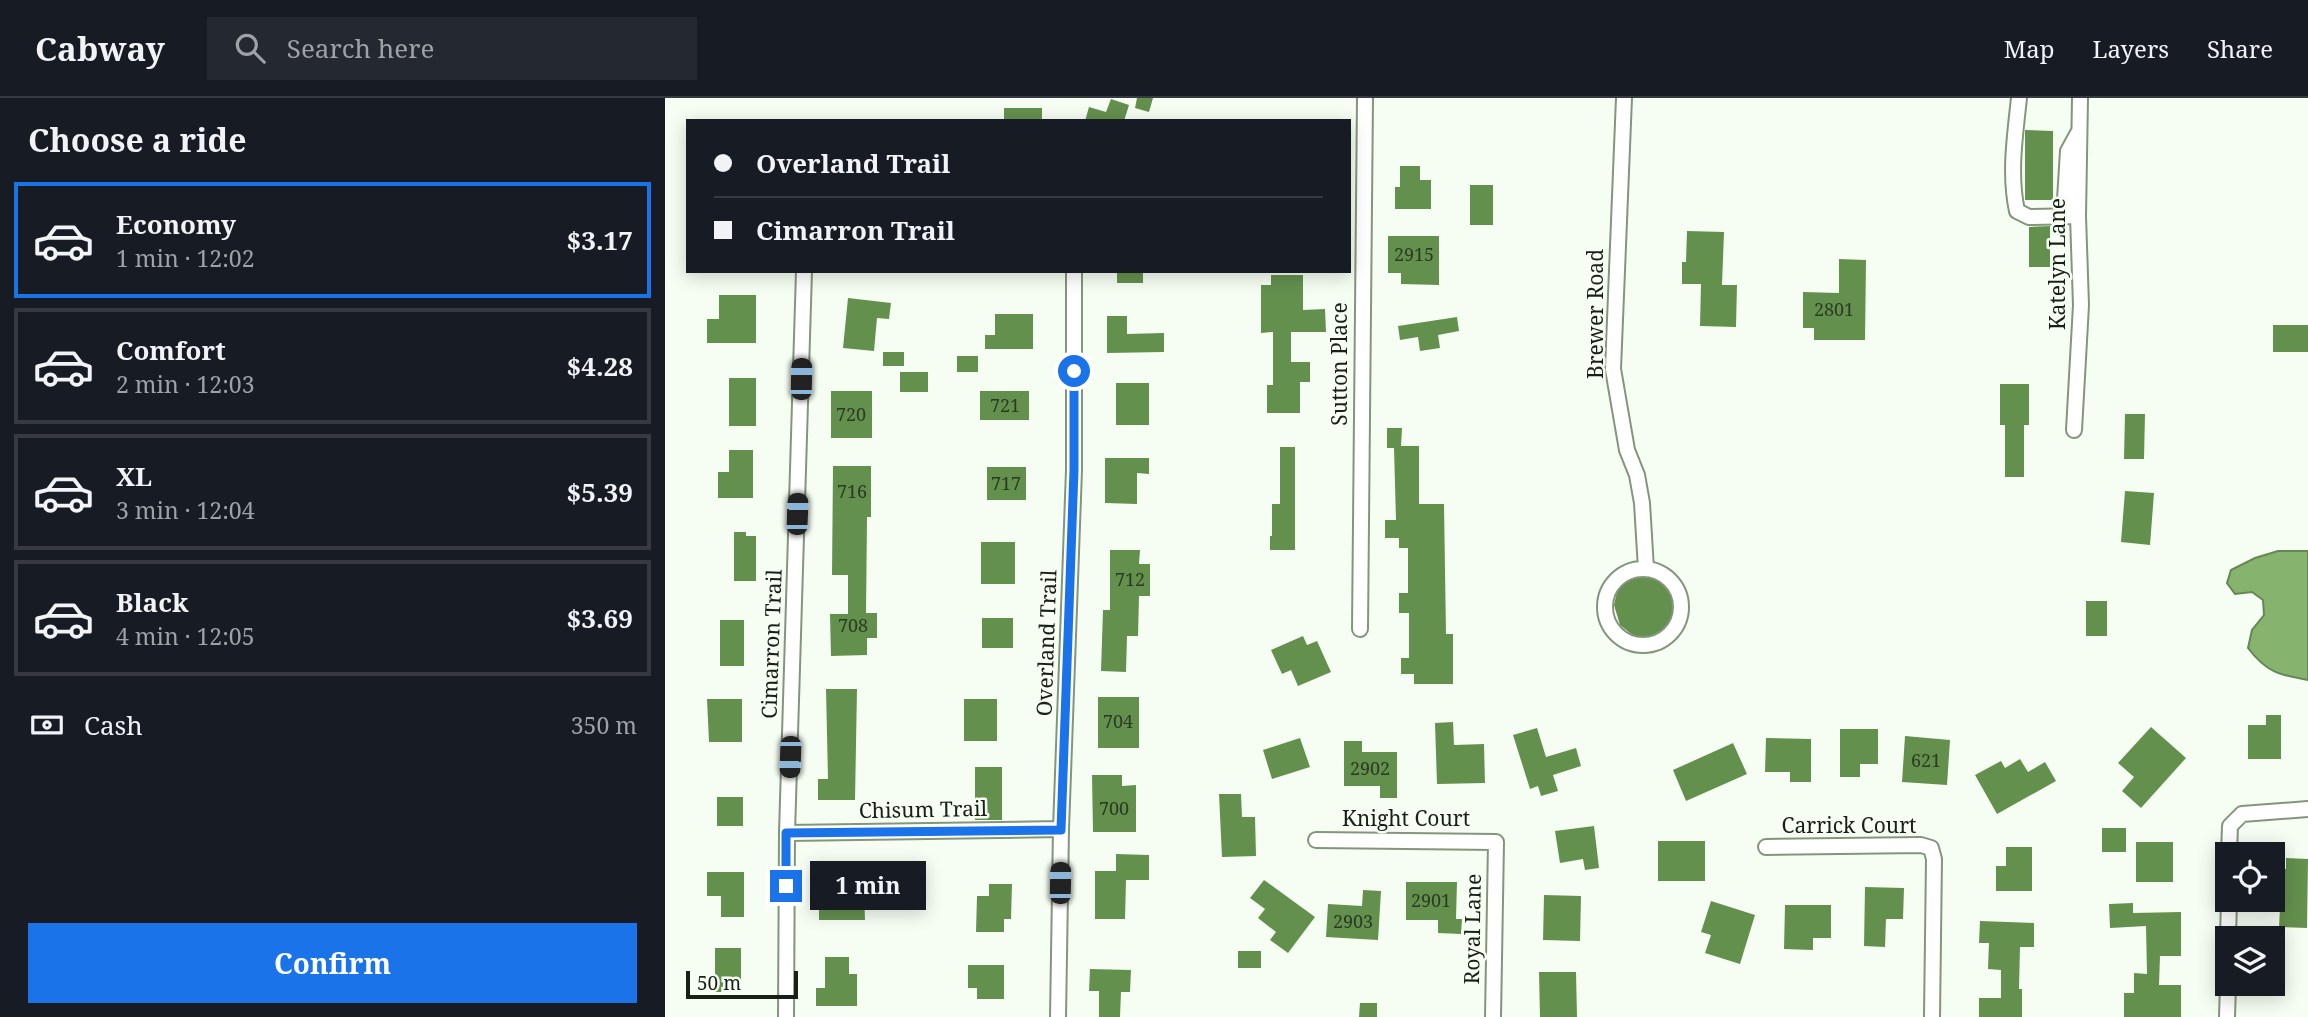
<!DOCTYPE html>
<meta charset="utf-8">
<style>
:root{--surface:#171b24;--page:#242831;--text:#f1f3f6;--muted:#9ea1a6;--line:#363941;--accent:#1a73e8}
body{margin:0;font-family:"Noto Serif",serif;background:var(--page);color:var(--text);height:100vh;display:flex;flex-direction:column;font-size:26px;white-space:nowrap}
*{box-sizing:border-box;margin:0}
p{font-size:23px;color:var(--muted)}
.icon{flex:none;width:38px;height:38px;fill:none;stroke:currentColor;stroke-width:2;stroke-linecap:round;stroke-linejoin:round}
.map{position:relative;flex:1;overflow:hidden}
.sheet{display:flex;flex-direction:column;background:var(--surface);width:665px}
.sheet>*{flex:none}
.top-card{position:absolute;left:21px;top:21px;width:665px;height:154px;border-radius:0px;box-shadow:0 4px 18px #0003;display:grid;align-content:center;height:154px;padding:0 28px;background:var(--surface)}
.controls{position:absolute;left:1550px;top:744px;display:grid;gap:14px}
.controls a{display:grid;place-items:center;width:70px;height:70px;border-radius:0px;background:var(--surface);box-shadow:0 4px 18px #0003;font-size:35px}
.scale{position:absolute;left:21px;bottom:18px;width:112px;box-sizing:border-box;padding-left:7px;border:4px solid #181f15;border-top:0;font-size:19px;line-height:24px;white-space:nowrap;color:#181f15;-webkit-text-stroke:5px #f6fef3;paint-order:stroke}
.end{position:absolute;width:32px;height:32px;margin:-16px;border:9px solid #1a73e8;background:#fff;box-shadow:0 0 0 4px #fff}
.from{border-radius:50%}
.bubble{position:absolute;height:49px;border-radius:0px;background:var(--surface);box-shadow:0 4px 18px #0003;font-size:23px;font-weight:700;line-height:49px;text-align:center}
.car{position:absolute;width:21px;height:42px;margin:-21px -10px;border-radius:9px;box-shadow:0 0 5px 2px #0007;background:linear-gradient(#222 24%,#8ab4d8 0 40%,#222 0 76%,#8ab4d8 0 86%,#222 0)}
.top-card b{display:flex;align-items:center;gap:24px;height:66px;font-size:26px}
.top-card b+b{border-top:2px solid var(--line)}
.top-card i{width:18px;height:18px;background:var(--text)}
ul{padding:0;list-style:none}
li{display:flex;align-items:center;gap:21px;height:116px;margin:0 14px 10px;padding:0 14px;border:4px solid var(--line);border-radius:0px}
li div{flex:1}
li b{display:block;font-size:26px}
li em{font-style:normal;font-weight:700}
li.current{border-color:var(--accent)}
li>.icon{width:63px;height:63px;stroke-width:1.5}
h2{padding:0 28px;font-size:32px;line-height:84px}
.pay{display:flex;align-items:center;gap:18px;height:77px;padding:0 28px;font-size:26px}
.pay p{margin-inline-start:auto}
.action{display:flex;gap:14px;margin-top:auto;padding:14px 28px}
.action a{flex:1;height:80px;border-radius:0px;background:var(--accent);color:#fff;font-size:28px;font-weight:700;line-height:80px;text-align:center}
header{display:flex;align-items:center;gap:42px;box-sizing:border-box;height:98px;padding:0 35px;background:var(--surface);border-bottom:2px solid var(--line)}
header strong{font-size:33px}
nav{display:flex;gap:38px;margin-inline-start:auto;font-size:24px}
.search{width:490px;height:63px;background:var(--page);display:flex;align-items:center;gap:18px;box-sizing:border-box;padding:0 24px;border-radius:0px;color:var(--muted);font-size:26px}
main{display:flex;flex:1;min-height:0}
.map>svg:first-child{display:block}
.water{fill:#86b46f;stroke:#658754;stroke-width:2}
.building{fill:#64904e}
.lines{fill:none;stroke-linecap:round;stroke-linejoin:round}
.minor-casing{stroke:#83967b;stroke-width:18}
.minor{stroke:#fff;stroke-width:14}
.route{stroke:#1a73e8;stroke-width:9}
.labels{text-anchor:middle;stroke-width:5;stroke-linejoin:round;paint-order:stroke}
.number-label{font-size:18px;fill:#2b3b23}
.street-label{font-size:21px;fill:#181f15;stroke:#f6fef3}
</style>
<header>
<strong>Cabway</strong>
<div class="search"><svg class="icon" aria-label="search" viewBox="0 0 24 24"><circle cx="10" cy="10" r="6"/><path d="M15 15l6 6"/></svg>Search here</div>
<nav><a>Map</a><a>Layers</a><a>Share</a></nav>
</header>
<main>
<section class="sheet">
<h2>Choose a ride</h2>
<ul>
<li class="current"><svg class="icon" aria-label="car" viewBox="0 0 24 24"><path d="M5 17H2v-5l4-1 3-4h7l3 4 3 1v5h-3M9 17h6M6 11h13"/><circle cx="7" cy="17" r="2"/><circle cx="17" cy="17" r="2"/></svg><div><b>Economy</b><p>1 min · 12:02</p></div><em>$3.17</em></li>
<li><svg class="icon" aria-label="car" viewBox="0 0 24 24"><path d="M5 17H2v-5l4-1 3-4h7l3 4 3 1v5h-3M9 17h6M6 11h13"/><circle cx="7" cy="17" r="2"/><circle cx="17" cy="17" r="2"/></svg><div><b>Comfort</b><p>2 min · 12:03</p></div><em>$4.28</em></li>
<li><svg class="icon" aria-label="car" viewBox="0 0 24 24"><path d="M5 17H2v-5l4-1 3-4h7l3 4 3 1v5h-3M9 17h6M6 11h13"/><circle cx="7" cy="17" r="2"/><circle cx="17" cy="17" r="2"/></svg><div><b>XL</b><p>3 min · 12:04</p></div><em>$5.39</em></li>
<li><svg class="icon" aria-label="car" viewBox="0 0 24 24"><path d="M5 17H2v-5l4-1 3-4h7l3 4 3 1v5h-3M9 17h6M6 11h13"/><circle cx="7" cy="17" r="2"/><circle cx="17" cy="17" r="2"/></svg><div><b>Black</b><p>4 min · 12:05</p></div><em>$3.69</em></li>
</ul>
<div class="pay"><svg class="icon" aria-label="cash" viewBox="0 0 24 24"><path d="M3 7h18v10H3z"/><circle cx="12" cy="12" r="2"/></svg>Cash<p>350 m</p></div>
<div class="action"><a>Confirm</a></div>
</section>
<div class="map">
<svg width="1643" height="919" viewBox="0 0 1643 919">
<rect width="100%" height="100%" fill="#f6fef3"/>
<path class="water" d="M1613,453H1643V582C1614,577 1601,574 1583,550L1587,532L1599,517L1598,502L1587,494L1570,496L1562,485L1566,472L1590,460Z"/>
<path class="building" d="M472,0H488L484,14L470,10Z
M446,1L464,7L459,23H420L424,9L441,14Z
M339,10H377V23H339Z
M1360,32L1388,33V102H1360Z
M735,68H755V82H766V111H730V89H735Z
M805,87H828V127H805Z
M1385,128V169H1364V129Z
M1022,133L1059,134L1057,187H1072L1071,229L1035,228L1036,186H1017V164H1021Z
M723,138H774V187L736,186V175H723Z
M1174,161L1201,162L1200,242H1149V230H1138V194L1174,195Z
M452,173H478V185H452Z
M606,177H638V212L660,211L661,234H626V264H645V284H635V315H602V287H608V234L596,235V187H606Z
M54,197H91V245H42V221H54Z
M183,200L226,205L224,221L212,220L209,253L178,250Z
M330,216H368V251H320V237H330Z
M442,218H462V236L499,235V254L442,255Z
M792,219L794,233L773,237L775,250L755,253L753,239L735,242L733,228Z
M1608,227H1643V254H1608Z
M218,254H239V268H218Z
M292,258H313V274H292Z
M235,274H263V294H235Z
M64,280H91V328H64Z
M451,285H484V327H451Z
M1335,286H1364V327H1359V379H1340V327H1335Z
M166,293H207V340H166Z
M315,293H364V322H315Z
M1460,316H1480L1479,361H1459Z
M722,330H737L736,348H754V406H779L781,536H788V586H749V576H736V560H744V515H734V495H743V450H734V440H720V422H731L729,350H722Z
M615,349H630V452H605V438H607V406H615Z
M64,352H88V400H53V374H64Z
M440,360H484V376L472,375V406L440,405Z
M168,368H206V419H202L201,515H212V540H202V557L166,558L165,516H183V477H167Z
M322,369H361V402H322Z
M1460,393L1489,395L1485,447L1456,444Z
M69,434H81V438H91V483H69Z
M316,444H350V486H316Z
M445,452H475L474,466H485V498H474L473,538H462L461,574L436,573L438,512H445Z
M976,479H987L996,484L1004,490L1010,508L1005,527L990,538L980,540L970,539L955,527L949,507L954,485Z
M1421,503H1442V538H1421Z
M317,520H348V550H317Z
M55,522H79V568H55Z
M638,538L642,547L652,543L666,574L633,588L626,572L617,576L606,552Z
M161,591H192L190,702H153V681H163Z
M433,599H474V650H433Z
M42,601H77V644H44Z
M299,601H332V643H299Z
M1601,617H1616V661H1583V627H1601Z
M788,624L789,647L819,646L820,685L772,686L770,625Z
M1486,629L1521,660L1476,710L1457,693L1469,679L1453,665Z
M872,630L881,659L911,650L916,668L888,677L893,693L876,698L873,688L865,691L848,637Z
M1175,631H1213V666H1195V679H1175Z
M1240,638L1285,642L1282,687L1237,684Z
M635,640L645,669L607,681L598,652Z
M1101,640L1146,641V684H1125V674H1100Z
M679,643H697V654H732V700H715V688H679Z
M1068,645L1082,676L1021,703L1008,672Z
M1355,661L1363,674L1380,664L1391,683L1332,716L1310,677L1336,663L1340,670Z
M310,669H337V722H310Z
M427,677H457V688L471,687V734H428Z
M554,696H576L577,719H590L591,758L557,759Z
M52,699H78V728H52Z
M929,728L934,770L920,772L918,761L895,765L890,733Z
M1437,730H1461V754H1437Z
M993,743H1040V783H993Z
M1471,744H1508V784H1471Z
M1341,749H1367V793H1331V768H1341Z
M451,756L484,757V782H461L460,821H430V773H451Z
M1621,760L1643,761L1642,830L1614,829L1615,810L1608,809V771H1621Z
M174,766H198L200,822H154V792H174Z
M42,774H79V819H56V798H42Z
M599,782L650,819L623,855L605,842L611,834L593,820L600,811L585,800Z
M741,784H792L791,821H797L796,836L773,835V822H741Z
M324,786H347L346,821H339V834H311L312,798H324Z
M1200,789L1239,790L1238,821H1221L1220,849L1199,848Z
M698,792L716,793L713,842L661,839L663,806L697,808Z
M879,797L916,798L915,843L878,842Z
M1046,803L1090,817L1075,866L1040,855L1046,837L1036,834Z
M1468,805V815L1516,814V858H1495L1494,887H1516V919H1459V895H1469V875L1482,876L1481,828L1445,830L1444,806Z
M1120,807H1166V840H1148V852L1119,851Z
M1315,823L1369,825V849H1355L1354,891H1357V919H1314V900H1336V872L1323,871L1324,845H1314Z
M50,850H76V894H50Z
M573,853H596V870H573Z
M160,859H184V876H192V908H151V890H160Z
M303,867H339V901H312V890H303Z
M425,871L466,872L465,894H456L455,919H434V893H424Z
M874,874H911L912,919H875Z
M695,905H712V919H694Z"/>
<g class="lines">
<defs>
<path id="minor" d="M959,0L948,271L962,352L972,377L977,405L981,471
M1354,0C1350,38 1344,76 1352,113L1364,119L1413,118
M1399,118L1403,53L1414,33
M1409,332L1416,207L1413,118L1415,0
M940 509a38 38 0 1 1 76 0a38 38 0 1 1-76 0Z
M695,531L700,0
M122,735L396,731
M651,742L831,744L828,919
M1101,749L1256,747L1266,750L1269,761L1267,919
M1564,756L1565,728L1577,716L1643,711
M1563,840L1564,802
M121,919L122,735L139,173
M393,919L396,731L409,372V173
M1562,919L1563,886"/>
</defs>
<use href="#minor" class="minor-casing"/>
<use href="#minor" class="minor"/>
</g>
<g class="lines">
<path class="route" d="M121,788V735L396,732L409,372V273"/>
</g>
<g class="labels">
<g class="number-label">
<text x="749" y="163">2915</text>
<text x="1169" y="218">2801</text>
<text x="340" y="314">721</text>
<text x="186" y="323">720</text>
<text x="341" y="392">717</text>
<text x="187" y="400">716</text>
<text x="465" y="488">712</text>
<text x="188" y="534">708</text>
<text x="453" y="630">704</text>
<text x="1261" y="669">621</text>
<text x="705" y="677">2902</text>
<text x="449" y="717">700</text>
<text x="766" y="809">2901</text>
<text x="688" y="830">2903</text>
</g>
<g class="street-label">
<text transform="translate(1393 166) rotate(-90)" y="7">Katelyn Lane</text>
<text transform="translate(931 216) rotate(-90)" y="7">Brewer Road</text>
<text transform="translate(675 266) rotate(-90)" y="7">Sutton Place</text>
<text transform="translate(382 545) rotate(-88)" y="7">Overland Trail</text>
<text transform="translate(107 546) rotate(-88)" y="7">Cimarron Trail</text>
<text transform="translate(258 712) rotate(-1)" y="7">Chisum Trail</text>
<text x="741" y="728">Knight Court</text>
<text x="1184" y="735">Carrick Court</text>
<text transform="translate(808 831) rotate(-89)" y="7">Royal Lane</text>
</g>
</g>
</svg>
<div class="controls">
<a><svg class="icon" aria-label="locate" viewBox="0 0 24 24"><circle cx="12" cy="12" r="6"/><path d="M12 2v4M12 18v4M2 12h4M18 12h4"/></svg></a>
<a><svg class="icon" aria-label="layers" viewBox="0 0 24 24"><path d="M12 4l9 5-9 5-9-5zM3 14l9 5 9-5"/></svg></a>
</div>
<div class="scale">50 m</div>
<i class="end from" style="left:409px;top:273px"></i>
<i class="end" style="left:121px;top:788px"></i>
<div class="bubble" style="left:145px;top:763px;width:116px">1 min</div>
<i class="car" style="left:136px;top:281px;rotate:1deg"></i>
<i class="car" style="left:132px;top:416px;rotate:2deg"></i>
<i class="car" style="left:125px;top:659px;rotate:182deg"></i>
<i class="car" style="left:395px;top:785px;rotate:1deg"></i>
<div class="top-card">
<b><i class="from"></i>Overland Trail</b>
<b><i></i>Cimarron Trail</b>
</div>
</div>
</main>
